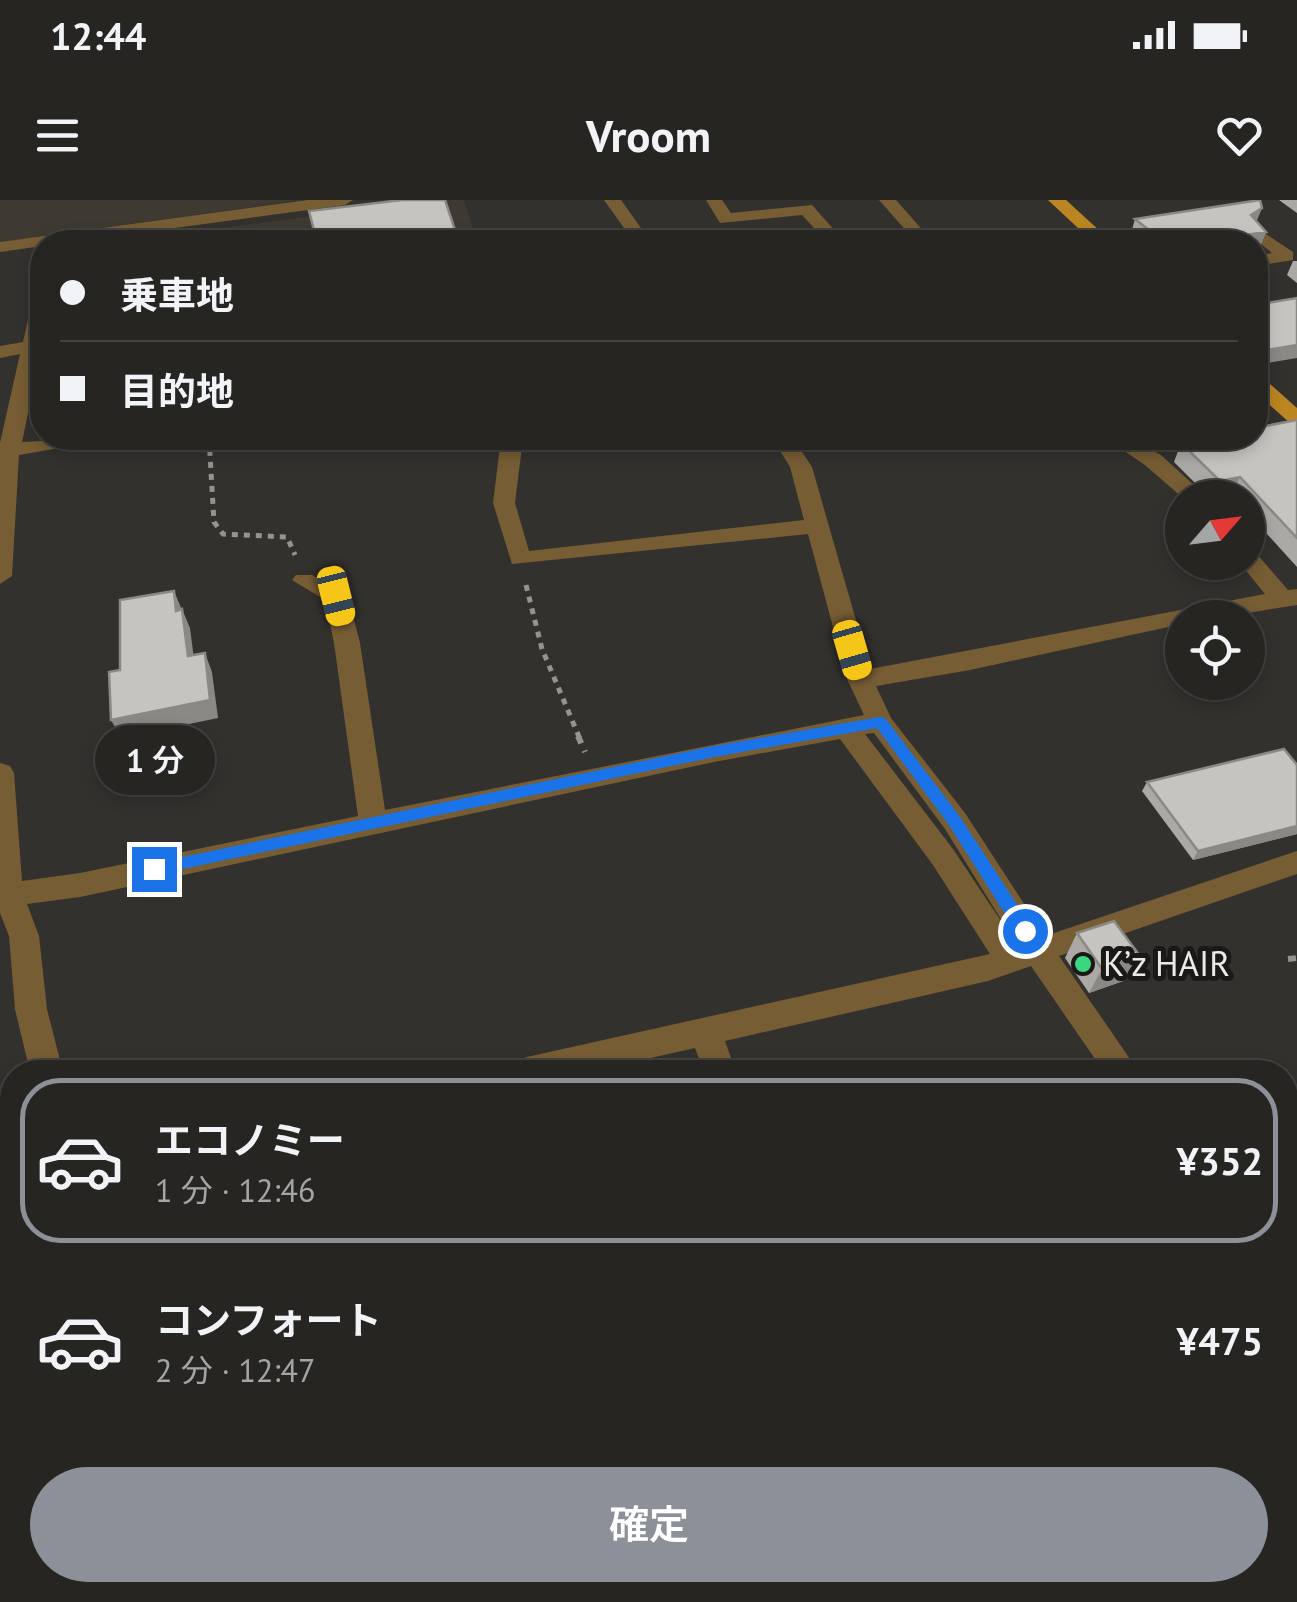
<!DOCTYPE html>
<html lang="ja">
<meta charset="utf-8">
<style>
:root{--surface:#262522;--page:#32312f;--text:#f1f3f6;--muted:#a4a5a5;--line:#424240;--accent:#8c9099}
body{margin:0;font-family:"PT Sans","Noto Sans JP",sans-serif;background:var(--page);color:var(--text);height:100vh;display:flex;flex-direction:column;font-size:38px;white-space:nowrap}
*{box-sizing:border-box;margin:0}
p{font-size:32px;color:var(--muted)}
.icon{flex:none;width:55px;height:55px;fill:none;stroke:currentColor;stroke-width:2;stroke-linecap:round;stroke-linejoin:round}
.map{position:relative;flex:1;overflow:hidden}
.sheet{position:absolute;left:0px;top:860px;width:1298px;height:542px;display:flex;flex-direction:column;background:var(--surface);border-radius:40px 40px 0 0;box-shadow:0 5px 15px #0003,0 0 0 2px var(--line)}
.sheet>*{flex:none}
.hud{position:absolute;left:30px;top:30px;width:1238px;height:220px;border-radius:40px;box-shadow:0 5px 15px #0003,0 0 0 2px var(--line);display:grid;align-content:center;height:220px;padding:0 30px;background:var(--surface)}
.needle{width:65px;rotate:62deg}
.buttons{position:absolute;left:1165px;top:280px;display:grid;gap:20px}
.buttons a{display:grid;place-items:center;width:100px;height:100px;border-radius:50%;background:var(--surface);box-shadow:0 5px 15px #0003,0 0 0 2px var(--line);font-size:50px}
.end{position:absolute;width:45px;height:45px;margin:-22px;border:12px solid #1a73e8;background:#fff;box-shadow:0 0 0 5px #fff}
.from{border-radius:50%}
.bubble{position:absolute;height:70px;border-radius:35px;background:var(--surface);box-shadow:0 5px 15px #0003,0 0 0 2px var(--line);font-size:32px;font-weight:600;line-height:70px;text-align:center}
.car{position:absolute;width:30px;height:60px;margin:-30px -15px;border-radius:12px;box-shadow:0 0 8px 2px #0007;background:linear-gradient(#f5c518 24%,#345 0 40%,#f5c518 0 76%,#345 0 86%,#f5c518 0)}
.hud b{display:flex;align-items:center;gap:35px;height:95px;font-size:38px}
.hud b+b{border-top:2px solid var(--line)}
.hud i{width:25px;height:25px;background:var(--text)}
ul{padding:18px 0 0;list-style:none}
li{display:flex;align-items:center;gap:30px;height:165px;margin:0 20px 15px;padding:0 10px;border:5px solid transparent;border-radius:40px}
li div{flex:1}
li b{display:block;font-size:38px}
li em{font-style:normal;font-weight:600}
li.on{border-color:var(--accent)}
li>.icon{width:90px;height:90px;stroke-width:1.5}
.action{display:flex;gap:20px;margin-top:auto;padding:20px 30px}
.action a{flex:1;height:115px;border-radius:60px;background:var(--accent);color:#fff;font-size:40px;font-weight:600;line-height:115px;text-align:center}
.status{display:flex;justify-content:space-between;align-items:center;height:70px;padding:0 50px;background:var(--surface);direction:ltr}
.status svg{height:28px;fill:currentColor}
header{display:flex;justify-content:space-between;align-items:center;height:130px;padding:0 30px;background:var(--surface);font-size:45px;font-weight:600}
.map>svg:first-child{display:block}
.built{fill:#3e3931}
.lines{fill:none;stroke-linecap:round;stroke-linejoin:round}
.canal{fill:#00162b;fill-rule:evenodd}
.path-far1{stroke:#959390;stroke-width:5;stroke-dasharray:6 6;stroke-linecap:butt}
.path{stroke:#959390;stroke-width:6;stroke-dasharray:8 8;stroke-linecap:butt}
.minor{fill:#775d34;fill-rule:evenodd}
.major{fill:#bb8621;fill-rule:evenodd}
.wall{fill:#aaa9a5}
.shaded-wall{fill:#8b8986}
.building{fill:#c6c4c0;stroke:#8b8986;stroke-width:2.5}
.route{fill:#1a73e8}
.poi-dot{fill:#3bd77e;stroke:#1a1917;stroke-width:4}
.labels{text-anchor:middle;stroke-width:10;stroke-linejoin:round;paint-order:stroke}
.poi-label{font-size:35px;fill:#eceae8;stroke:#1a1917;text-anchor:start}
</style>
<div class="status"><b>12:44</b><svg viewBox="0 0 49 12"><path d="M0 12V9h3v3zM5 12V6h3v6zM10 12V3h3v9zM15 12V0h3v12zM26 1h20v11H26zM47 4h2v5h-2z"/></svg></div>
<header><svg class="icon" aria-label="menu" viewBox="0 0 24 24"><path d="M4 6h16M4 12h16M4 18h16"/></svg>Vroom<svg class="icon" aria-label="heart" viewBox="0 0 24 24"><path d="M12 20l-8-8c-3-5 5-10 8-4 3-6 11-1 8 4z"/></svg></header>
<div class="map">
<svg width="1297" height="1402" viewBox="0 0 1297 1402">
<rect width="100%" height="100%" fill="#33312e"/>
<path class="built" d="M0,0H303L0,42Z
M438,0H464L477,42H111Z"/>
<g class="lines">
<path class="canal" d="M1297,920V968L1285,970V922Z"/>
<path class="path-far1" d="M209,238L214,322L223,334L287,337L295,355
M526,385L542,449L580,539"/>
<path class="path" d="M578,536L585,552
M1288,759L1297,758"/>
<path class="minor" d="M308,0H353L345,5L71,42H42V46L0,52V42Z
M604,0H621L651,42H634Z
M706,0H722L731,13L812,5L845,42H827L802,15L720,23Z
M879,0H896L933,42H916Z
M1257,28L1293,52V60L1255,66V56L1272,53L1248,33Z
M42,91V146L22,242L94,238L83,244L19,255L12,376L0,384V243L20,154L0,158V146L23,142L33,97Z
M501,238H523L515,303L529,351L804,320L790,267L772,238H793L812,267L870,469L1265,394L1239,362H1248V351L1256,353L1288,390L1297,389V405L1216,418H1182V424L970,470L876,486L891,518L965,613L1045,736L1297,651V674L1059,756L1139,872H1104L1031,766L988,781L725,841L736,872H704L695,848L589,872H511L515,862L527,857L990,754L933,665L840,539L714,562L80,697L27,704L39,736L47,809L63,872H30L15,809L9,736L0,713V563L10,566L14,573L22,681L80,673L358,616L334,443L325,400L292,380L296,375H312L348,396L360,443L385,610L864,515L847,479L808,334L512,364L493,303ZM874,533L945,629L1017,745L953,649L865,534Z
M1105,238H1130L1161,255L1208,298H1183L1145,265Z
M1297,947V979L1285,981V949Z
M12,966V1009L5,1012L0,1010V971Z
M1285,1083L1297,1088V1138L1285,1133Z
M16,1390H89L84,1402H11Z
M271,1390H315L316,1402H272Z
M630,1390H674L677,1402H633Z"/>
<path class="major" d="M1048,0H1066L1112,42H1093Z
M1255,175L1262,177L1297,208V225L1290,223L1255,192Z"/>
</g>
<path class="wall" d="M1279,0H1297V13Z
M1262,8L1256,21L1266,32L1259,49L1255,50V42H1137L1130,37L1135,19Z
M1293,61H1297V83L1287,75Z
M1297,220V367L1248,313V298H1233L1231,296L1210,298L1174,262L1181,243Z
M1297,565V634L1193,660L1142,591L1147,582Z
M1077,733L1140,756L1126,780L1089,793L1065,758Z"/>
<path class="shaded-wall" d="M1262,8L1255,25L1251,15Z
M1266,32L1259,49L1255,50V42H1197Z
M1297,145V158L1255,165V152Z
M1240,277L1231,296L1213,298L1220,281Z
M174,391L182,410L176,411Z
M182,409L190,428L196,475L188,456Z
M205,453L212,472L218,518L121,538L111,520Z
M1297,626V634L1193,660L1198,651Z
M1140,756L1126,780L1089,793L1102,769Z"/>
<path class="building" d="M402,0H445L459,42H317L309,11Z
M1260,0L1262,8L1251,15L1266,32L1197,42H1164L1135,19Z
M1297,98V145L1255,152V105Z
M1297,220V338L1240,277L1220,281L1181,243L1209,238H1255V228Z
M174,391L176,411L182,409L188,456L205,453L210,500L111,520L109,472L120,470V400Z
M1284,549L1297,565V626L1198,651L1147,582Z
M1114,721L1140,756L1102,769L1077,733Z"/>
<path class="route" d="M880,517L885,518L960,617L1031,726V736H1019L949,625L877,528L714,557L154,675L146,669L154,663L714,546Z"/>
<circle class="poi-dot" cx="1083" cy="764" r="10"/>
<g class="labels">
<g class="poi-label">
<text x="1103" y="776">K’z HAIR</text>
</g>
</g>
</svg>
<div class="buttons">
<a><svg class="needle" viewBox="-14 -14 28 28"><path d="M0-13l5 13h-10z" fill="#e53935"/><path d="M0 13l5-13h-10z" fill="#a4a5a5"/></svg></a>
<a><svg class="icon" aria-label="locate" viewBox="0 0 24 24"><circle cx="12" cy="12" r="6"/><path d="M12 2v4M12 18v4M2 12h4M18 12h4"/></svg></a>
</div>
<i class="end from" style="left:1025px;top:731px"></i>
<i class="end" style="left:154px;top:669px"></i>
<div class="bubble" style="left:95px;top:525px;width:120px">1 分</div>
<i class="car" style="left:336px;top:396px;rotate:166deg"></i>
<i class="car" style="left:852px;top:450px;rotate:164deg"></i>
<div class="hud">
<b><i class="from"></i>乗車地</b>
<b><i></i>目的地</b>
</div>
<section class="sheet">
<ul>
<li class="on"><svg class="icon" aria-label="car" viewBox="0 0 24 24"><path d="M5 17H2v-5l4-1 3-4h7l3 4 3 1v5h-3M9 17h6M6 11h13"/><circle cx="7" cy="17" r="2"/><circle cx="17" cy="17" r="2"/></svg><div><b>エコノミー</b><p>1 分 · 12:46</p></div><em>¥352</em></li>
<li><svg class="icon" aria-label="car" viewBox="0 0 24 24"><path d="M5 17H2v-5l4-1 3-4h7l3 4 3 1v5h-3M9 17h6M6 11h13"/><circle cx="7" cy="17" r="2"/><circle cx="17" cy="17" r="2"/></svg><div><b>コンフォート</b><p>2 分 · 12:47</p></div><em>¥475</em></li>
</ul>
<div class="action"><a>確定</a></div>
</section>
</div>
